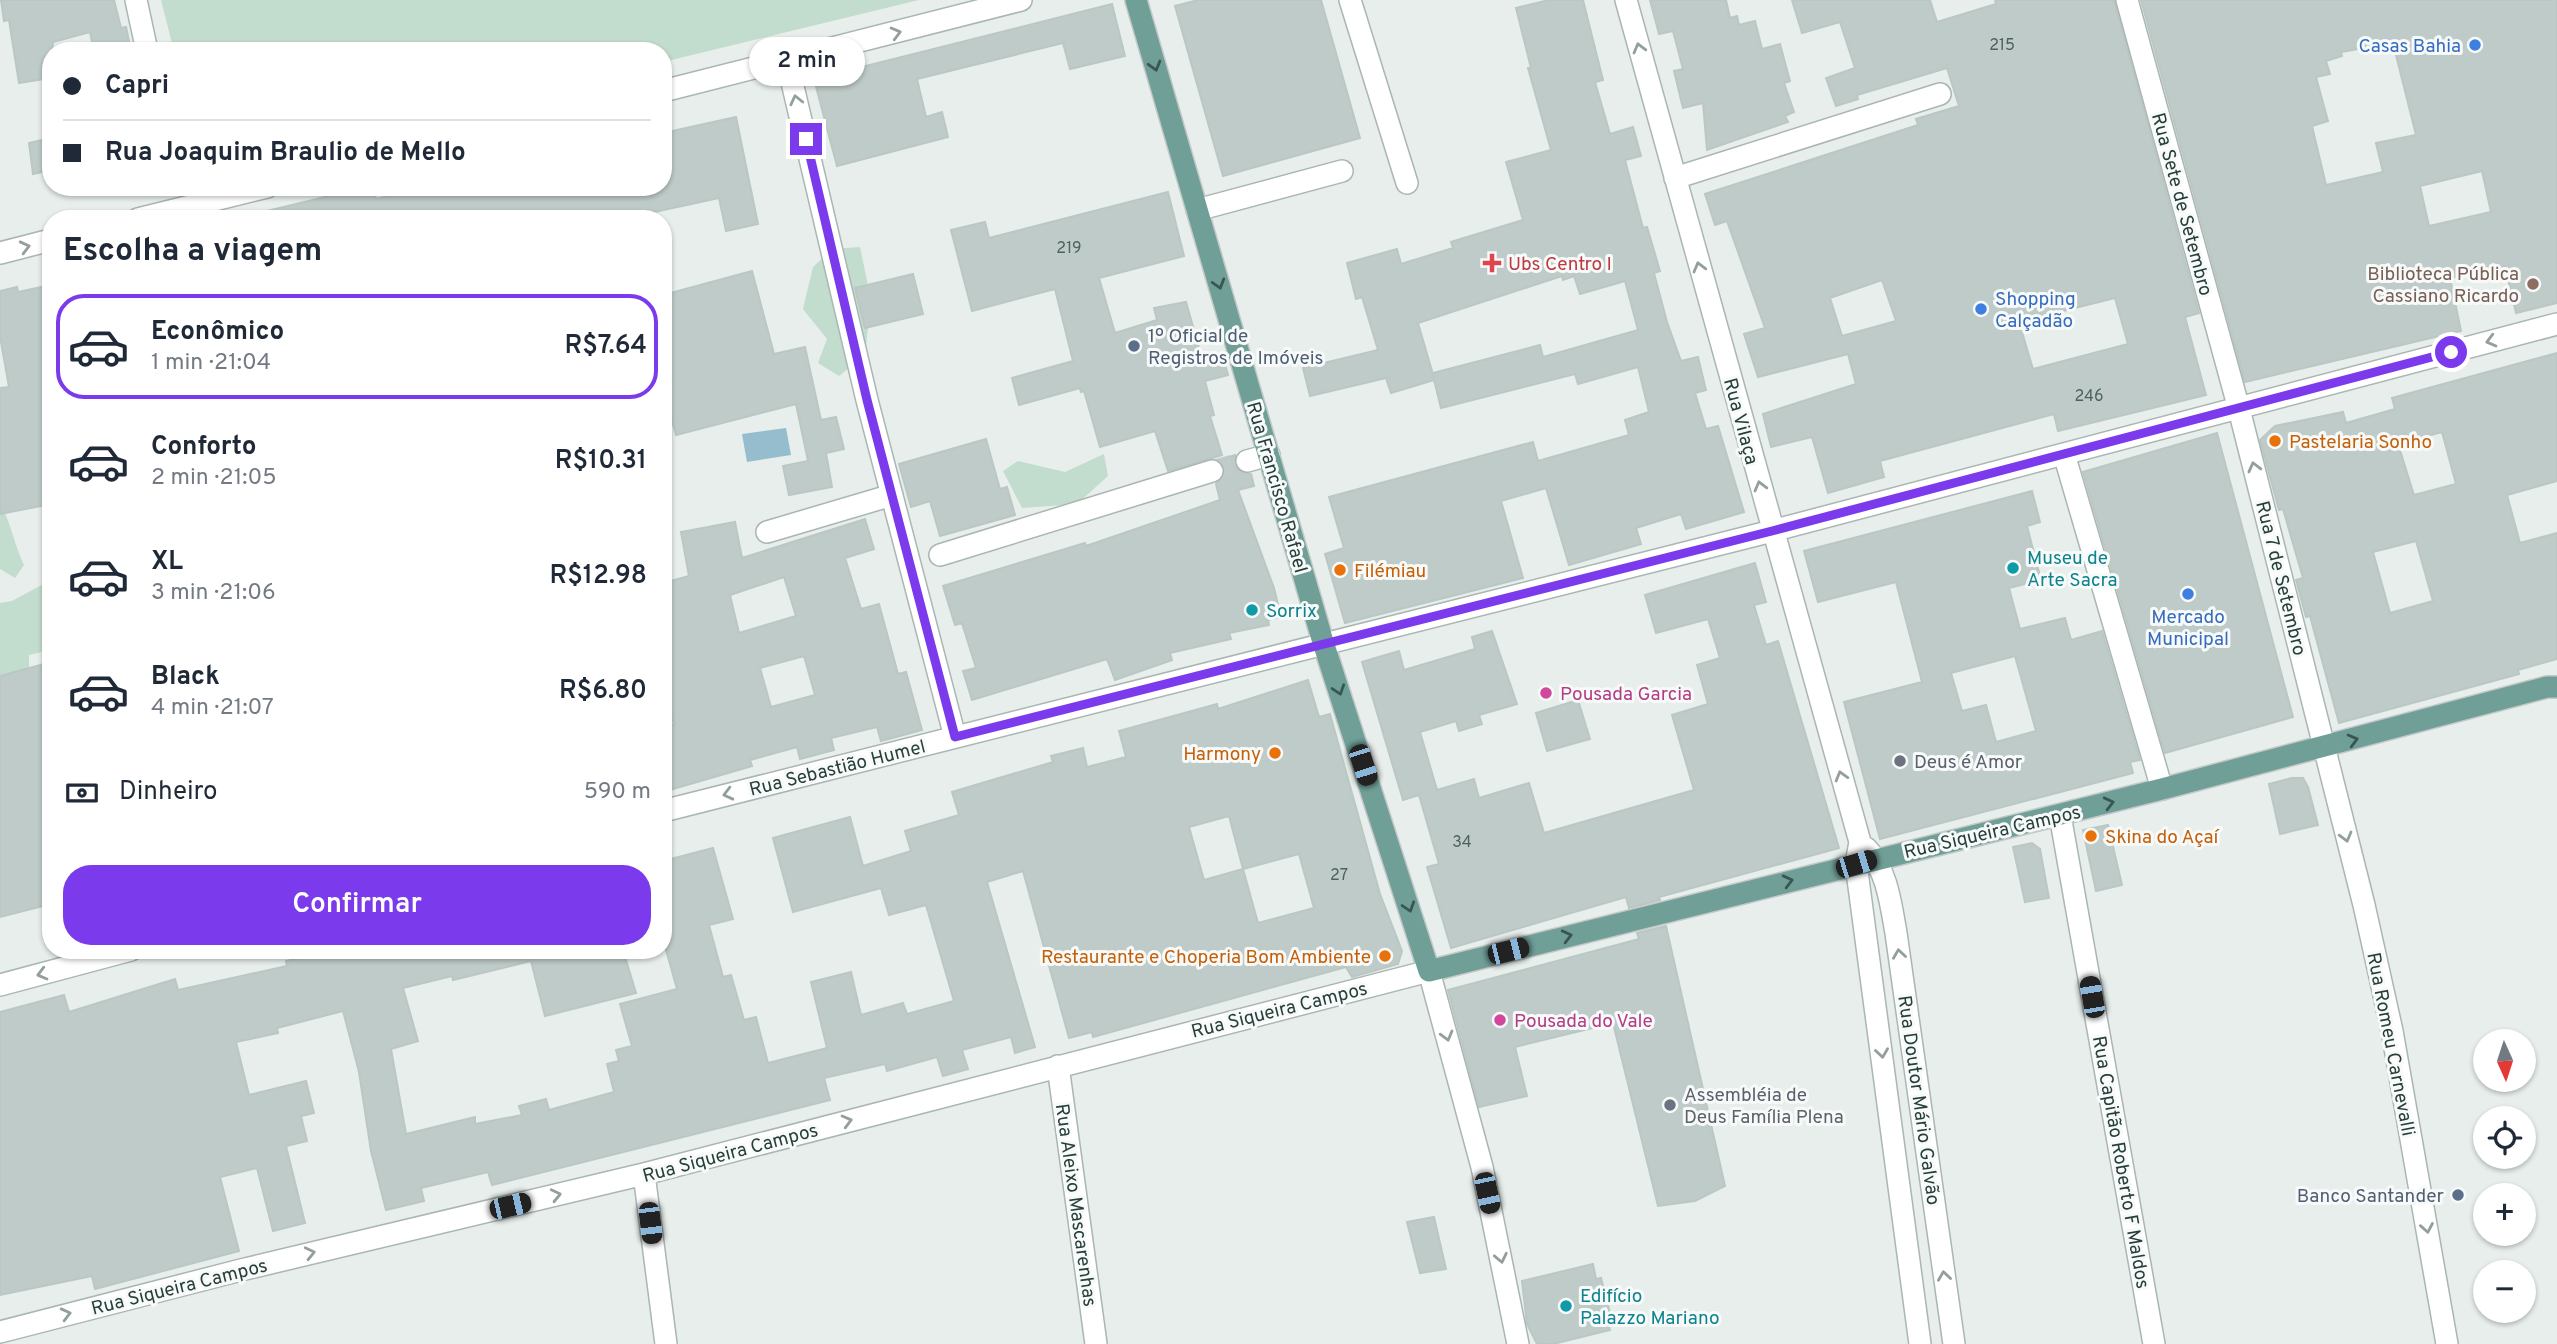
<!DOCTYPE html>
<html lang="pt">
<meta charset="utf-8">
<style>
:root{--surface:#fff;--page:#f6f6f7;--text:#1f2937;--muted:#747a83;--line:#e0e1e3;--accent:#7c3aed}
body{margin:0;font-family:Overpass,sans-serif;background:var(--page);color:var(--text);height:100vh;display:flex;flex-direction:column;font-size:26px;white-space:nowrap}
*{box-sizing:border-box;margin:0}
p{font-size:23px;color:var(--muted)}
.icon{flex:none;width:38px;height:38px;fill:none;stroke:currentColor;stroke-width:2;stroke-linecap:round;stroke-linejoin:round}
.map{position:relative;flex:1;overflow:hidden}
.drawer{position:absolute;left:42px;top:210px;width:630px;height:749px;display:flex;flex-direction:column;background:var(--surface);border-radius:28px;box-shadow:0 2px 5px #0004}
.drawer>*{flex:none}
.top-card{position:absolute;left:42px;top:42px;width:630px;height:154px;border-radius:28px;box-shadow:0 2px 5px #0004;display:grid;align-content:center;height:154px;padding:0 21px;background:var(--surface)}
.needle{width:46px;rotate:177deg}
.fabs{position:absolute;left:2473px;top:1029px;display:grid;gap:14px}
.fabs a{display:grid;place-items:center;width:63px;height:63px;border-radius:50%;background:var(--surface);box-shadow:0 2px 5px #0004;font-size:35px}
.end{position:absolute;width:32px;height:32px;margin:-16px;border:9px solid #7c3aed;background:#fff;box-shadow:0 0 0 4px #fff}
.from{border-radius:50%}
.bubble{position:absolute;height:49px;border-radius:24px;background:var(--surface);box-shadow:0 2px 5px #0004;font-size:23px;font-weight:600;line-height:49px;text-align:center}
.car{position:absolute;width:21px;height:42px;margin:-21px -10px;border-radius:9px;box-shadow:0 0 5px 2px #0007;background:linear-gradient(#222 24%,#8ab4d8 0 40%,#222 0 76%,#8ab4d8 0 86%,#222 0)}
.top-card b{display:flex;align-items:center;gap:24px;height:66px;font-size:26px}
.top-card b+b{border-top:2px solid var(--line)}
.top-card i{width:18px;height:18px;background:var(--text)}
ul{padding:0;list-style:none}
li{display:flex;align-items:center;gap:21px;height:105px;margin:0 14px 10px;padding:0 7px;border:4px solid transparent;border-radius:28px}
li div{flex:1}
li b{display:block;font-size:26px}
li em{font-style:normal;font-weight:600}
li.active{border-color:var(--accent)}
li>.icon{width:63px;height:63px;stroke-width:1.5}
h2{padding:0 21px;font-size:32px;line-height:84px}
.pay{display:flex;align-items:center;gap:18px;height:77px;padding:0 21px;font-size:26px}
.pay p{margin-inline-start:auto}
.button{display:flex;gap:14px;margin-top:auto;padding:14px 21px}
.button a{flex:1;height:80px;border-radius:28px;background:var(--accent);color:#fff;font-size:28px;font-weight:600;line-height:80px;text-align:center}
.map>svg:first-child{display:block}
.green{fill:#c2dccd}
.water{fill:#95bdcd}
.building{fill:#bfcbc8;stroke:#bac7c3;stroke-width:2;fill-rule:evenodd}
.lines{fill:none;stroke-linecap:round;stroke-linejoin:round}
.minor-tunnel{stroke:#c1cbc9;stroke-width:21;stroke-dasharray:21 10;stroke-linecap:butt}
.minor-casing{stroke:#aab6b3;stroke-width:24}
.major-casing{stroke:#c3c9c8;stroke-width:24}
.minor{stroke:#fff;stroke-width:21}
.major{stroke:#709f98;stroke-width:21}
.oneway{stroke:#939f9d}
.oneway2{stroke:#395752}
.route{stroke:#7c3aed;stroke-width:9}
.shop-dot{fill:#3f7fe0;stroke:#f7faf9;stroke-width:2.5}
.health-dot{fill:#e0444e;stroke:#f7faf9;stroke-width:2.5}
.education-dot{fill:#8d6e63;stroke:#f7faf9;stroke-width:2.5}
.service-dot{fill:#5c6f8a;stroke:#f7faf9;stroke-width:2.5}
.food-dot{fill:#e8710a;stroke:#f7faf9;stroke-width:2.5}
.culture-dot{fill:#0f9aa8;stroke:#f7faf9;stroke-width:2.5}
.hotel-dot{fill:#d1479c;stroke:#f7faf9;stroke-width:2.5}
.worship-dot{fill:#6b7280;stroke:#f7faf9;stroke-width:2.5}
.labels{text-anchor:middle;stroke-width:6;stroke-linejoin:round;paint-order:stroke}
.number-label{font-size:16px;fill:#4d625e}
.shop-label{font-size:19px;fill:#366cbe;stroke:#f7faf9;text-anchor:end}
.street-label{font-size:19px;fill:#273f3b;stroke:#f7faf9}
.health-label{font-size:19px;fill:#be3a42;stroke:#f7faf9;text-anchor:start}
.education-label{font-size:19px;fill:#785e54;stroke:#f7faf9;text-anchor:end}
.service-label{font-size:19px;fill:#4e5e75;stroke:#f7faf9;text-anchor:start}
.food-label{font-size:19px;fill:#c56008;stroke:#f7faf9;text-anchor:start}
.culture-label{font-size:19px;fill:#0d838f;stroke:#f7faf9;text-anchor:start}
.hotel-label{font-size:19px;fill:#b23c85;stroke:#f7faf9;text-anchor:start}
.worship-label{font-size:19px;fill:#5b616d;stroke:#f7faf9;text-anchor:start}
</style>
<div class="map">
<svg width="2557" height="1344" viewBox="0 0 2557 1344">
<rect width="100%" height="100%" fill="#e7eeec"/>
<path class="green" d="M161,0H919L663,62V51H174Z
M860,247L871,300L865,355L839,376L818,363L827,339L803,309L813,267L832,249Z
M1104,454L1108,476L1077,504L1022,508L1003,471L1018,461L1065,472Z
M0,503C11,523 14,544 24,565L15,578L0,569Z
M47,582L51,586V650L29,655V669L0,675V603L12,601Z"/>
<path class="water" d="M786,428L791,455L747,462L742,434Z"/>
<path class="building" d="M1,0H114L121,28L126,27L131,51H94L90,32L53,42L51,62L42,63L44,79L19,83L9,20L4,21Z
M1198,0H1321L1360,138L1223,176L1175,6Z
M1549,0H1583L1603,80L1595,82L1610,134L1633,127L1641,156L1625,160L1643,228L1647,227L1660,271L1654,273L1667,322L1681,361L1698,357L1706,390L1695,393L1706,429L1718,426L1744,512L1686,529L1681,514L1636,528L1641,544L1569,565L1546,488L1501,501L1523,578L1345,623L1325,554L1344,548L1329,497L1533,442L1538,461L1629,435L1625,420L1649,412L1638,367L1578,384L1575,374L1441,408L1434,380L1391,393L1386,378L1310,396L1303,368L1378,350L1362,297L1356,299L1347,263L1397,249L1401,264L1453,248L1451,242L1523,220L1506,162L1551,150L1528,68H1531L1516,8ZM1562,276L1563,280L1574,276L1580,294L1625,281L1638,330L1543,357L1540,345L1433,373L1434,378L1418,323Z
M1650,0H1726L1730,18L1737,16L1739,25L1755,21L1762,49L1780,44L1790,81L1784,83L1794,112L1785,116L1788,122L1707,150L1703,103L1683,108L1674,71L1683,69L1673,31L1659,34Z
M1792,0H1930L1937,22L1996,4L1995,0H2114L2199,313L2185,317L2206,395L2058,431L2054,414L1880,461L1884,477L1828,493L1812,437L1771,447L1763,414L1856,384L1848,354L1758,377L1744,334L1765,328L1727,221L1715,225L1705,194L1918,125L1916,119L1959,106L1947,68L1857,95L1858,99L1836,106L1826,78L1855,68L1840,22L1802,33ZM1882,280L1896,321L1842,336L1830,298ZM2115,298L2128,344L2033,369L2019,322Z
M2141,0H2557V303L2516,313L2505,266L2450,278L2461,331L2245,382ZM2393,43L2416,135L2376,143L2383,172L2326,185L2312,126L2328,121L2316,77L2330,74L2326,61L2342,56L2341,52ZM2482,171L2491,212L2429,226L2420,186Z
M1112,4L1125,56L1070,69L1063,43L917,79L926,117L942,112L948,137L837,166L814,79Z
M736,117L758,224L726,231L719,198L622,219H268L267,211L366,187H373L376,199L425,187H663V133Z
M51,138V170L33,174L29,143Z
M1168,192L1184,256L1099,278L1115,333L1157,320L1154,308L1186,302L1202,358L1222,354L1228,375L1205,381L1214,415L1210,416L1222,455L1168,471L1155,431L1100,447L1084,391L1081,392L1080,388L1019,405L1012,378L1073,361L1055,289L972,311L951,230L985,222L989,238Z
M752,271L774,354L805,347L821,420L836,417L844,449L826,453L832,487L789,495L783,466L808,461L796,404L676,435L663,388V295Z
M913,274L923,314L865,328L855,288Z
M51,285V504L0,514V388L9,387L0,336V291L17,287L18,292Z
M2557,353V481L2507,495L2520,543L2557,533V659L2518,670L2519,674L2339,723L2310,616L2306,617L2296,580L2303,578L2283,509L2279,510L2260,440L2275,426L2343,412L2346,423L2395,409L2392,398ZM2442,432L2456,484L2414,495L2398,444ZM2416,541L2433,601L2390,613L2373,552Z
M2217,433L2293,717L2165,753L2083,472Z
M986,439L1000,489L1007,487L1015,515L940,536L930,501L911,507L899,464Z
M1235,455L1237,470L1251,474L1254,486L1238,490L1274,588L1281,617L1268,620L1269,625L1229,633L1231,639L1170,653L1172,660L1115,680L1107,659L972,700L963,671L976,668L962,623L955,625L943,586L1085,543L1086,546L1220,500L1216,484L1225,473L1219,460Z
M2032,491L2040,522L2027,526L2041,580L2009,588L2020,629L2065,618L2071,640L2102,631L2140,760L2130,762L2133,773L1880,839L1844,702L1922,682L1896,582L1818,602L1804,551ZM2015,656L2036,731L1996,742L1986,705L1962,711L1951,673Z
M865,519L874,549L845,558L861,609L879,604L898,674L906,672L922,730L881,741L877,727L831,738L834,750L800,759L797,747L750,760L752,766L663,792V727L674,724L663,689V583L689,576L681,532L735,522L742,558ZM784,577L796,616L739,633L730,595ZM804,656L815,695L771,707L760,668Z
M1755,563L1766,602L1754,605L1766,645L1778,641L1839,848L1692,888L1659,897L1660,900L1629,908L1626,897L1451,948L1427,867L1439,864L1419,795L1403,800L1362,662L1399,651L1404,670L1475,649L1472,637L1492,631L1517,704L1479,715L1482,724L1459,731L1456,721L1420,732L1437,790L1474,779L1479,798L1529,783L1544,833L1694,790L1672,715L1708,704L1697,665L1720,658L1708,619L1656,633L1645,595Z
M51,662V765L43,767L51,801V904L0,917V676Z
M1308,680L1319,717L1330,714L1380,894L1402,951L1398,964L1352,977L1346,967L1093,1037L1092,1032L1069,1038L1023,871L987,882L1035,1047L1015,1053L1011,1037L962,1050L968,1069L943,1076L937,1057L887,1071L885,1064L824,1078L830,1100L492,1185L488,1172L421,1188L424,1201L386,1210L371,1151L359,1072L343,1011L277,1028L278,1033L236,1042L249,1095L306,1081L314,1113L301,1116L307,1141L286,1146L305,1223L273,1231L257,1168L220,1177L239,1251L95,1289L92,1276L0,1295V1012L64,995L69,1012L175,979L178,990L287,966L286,961L317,954L316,950H623L636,993L545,1016L531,961L453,980L452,976L403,988L418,1041L391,1049L406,1134L475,1117V1124L522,1115L519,1106L546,1099L549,1110L614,1092L607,1064L619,1061L616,1050L632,1046L620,1004L677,989L663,939V861L713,848L733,919L709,925L723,977L731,975L744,1020L756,1017L768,1063L827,1048L811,982L851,972L861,1015L903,1003L907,1014L954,1001L926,905L889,915L881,888L793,912L773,838L850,817L863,866L911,851L905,831L959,815L952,792L1053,762L1051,756L1083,748L1087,767L1126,757L1119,731L1217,704L1218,709ZM1229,816L1243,869L1204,880L1189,827ZM1299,854L1314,908L1258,923L1243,869Z
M1578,700L1590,739L1547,751L1536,713Z
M2292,778H2303L2308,787L2318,825L2280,834L2269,784Z
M2108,825L2122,885L2096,891L2083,830Z
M2032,843L2040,849L2049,898L2025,902L2013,847Z
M1666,926L1725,1186L1695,1201L1658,1206L1613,1023L1515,1047L1527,1096L1479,1107L1448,990L1639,939L1637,933Z
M1434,1217L1446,1269L1420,1273L1407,1222Z
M1593,1264L1596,1279L1601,1278L1610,1313L1606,1314L1610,1330L1553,1344H1537L1527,1324L1522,1281Z"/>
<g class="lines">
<path class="minor-tunnel" d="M1212,471L1247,461"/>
<defs>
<path id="minor" d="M136,0L147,51
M1350,0L1407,183
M1626,0L1860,842L1856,864L1920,1344
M2127,0L2239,409L2364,905L2392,1031L2447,1344
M787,61L867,400L955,737
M663,91L1021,0
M1675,178L1940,94
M1197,210L1342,171
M138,219L267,187
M0,253L51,240
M2064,454L2162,789
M1247,461L1269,455
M767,532L892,495
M940,555L1212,471
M663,811L1772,531L2557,324
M2060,815L2154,1344
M1866,848C1887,869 1891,905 1896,933L1954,1344
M0,985L131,950
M1058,1066L1096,1344
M644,1174L666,1344
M0,1332L241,1270L644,1174L1429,971L1482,1167L1518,1344"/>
<path id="major" d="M1136,0L1323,642L1429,971L2162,789L2547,687H2557"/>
</defs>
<use href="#minor" class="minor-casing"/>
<use href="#major" class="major-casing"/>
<use href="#minor" class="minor"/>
<use href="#major" class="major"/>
</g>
<defs><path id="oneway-chevron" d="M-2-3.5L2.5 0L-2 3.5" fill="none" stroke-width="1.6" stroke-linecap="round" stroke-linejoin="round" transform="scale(1.75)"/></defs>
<g class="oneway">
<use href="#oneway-chevron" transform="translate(896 33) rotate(-15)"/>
<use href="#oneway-chevron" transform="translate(1639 48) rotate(-105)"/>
<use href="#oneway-chevron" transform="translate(796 100) rotate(-103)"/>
<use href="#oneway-chevron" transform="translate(25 247) rotate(-14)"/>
<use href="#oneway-chevron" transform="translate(1699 267) rotate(-105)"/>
<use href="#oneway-chevron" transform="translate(2491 341) rotate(165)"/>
<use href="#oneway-chevron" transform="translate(2254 467) rotate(-104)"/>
<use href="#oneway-chevron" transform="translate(1760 486) rotate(-105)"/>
<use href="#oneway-chevron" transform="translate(1841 776) rotate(-106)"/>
<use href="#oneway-chevron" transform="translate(728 794) rotate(166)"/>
<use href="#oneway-chevron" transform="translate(2346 837) rotate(75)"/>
<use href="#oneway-chevron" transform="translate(1899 954) rotate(-98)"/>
<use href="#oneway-chevron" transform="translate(42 974) rotate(165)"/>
<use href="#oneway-chevron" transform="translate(1447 1036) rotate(75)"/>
<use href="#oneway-chevron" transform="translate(1882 1053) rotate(82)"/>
<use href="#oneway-chevron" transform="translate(847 1121) rotate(-15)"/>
<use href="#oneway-chevron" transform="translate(556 1195) rotate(-13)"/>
<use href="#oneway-chevron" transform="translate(2427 1228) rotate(80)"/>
<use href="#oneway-chevron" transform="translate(310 1253) rotate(-13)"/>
<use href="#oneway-chevron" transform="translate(1501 1258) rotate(78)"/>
<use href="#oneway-chevron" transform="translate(1944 1276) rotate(-98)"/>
<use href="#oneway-chevron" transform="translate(66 1314) rotate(-14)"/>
</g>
<g class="oneway2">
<use href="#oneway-chevron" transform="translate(1155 66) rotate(74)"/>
<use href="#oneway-chevron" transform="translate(1219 284) rotate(73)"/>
<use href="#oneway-chevron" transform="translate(1339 690) rotate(72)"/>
<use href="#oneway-chevron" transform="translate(2353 740) rotate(-15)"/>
<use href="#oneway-chevron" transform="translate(2109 803) rotate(-14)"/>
<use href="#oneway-chevron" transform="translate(1788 881) rotate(-14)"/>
<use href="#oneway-chevron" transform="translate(1409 907) rotate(72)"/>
<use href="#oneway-chevron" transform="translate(1567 936) rotate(-14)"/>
</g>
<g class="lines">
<path class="route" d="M806,139L867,400L955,737L1772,531L2451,352"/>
</g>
<g class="shop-dot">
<circle cx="2475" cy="45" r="7"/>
<circle cx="1981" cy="309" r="7"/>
<circle cx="2188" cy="594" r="7"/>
</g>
<path class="health-dot" d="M1488.5 252.5h7v7h7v7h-7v7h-7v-7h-7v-7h7z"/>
<circle class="education-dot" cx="2533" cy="284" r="7"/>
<g class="service-dot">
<circle cx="1134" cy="346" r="7"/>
<circle cx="2458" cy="1195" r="7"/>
</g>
<g class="food-dot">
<circle cx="2275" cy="441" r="7"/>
<circle cx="1340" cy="570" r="7"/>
<circle cx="1275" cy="753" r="7"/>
<circle cx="2091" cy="836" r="7"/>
<circle cx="1385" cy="956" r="7"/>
</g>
<g class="culture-dot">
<circle cx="2013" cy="568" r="7"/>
<circle cx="1252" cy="610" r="7"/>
<circle cx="1566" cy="1306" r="7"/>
</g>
<g class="hotel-dot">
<circle cx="1546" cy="693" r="7"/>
<circle cx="1500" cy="1020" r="7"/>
</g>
<g class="worship-dot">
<circle cx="1900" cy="761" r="7"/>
<circle cx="1670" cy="1105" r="7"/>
</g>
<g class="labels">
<g class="number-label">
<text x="2002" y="50">215</text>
<text x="1069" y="253">219</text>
<text x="2089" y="401">246</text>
<text x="1462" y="847">34</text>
<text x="1339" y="880">27</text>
</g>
<g class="shop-label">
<text x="2461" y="52">Casas Bahia</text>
<text x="1995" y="305" text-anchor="start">Shopping<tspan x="1995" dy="22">Calçadão</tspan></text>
<text x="2188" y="623" text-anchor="middle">Mercado<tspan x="2188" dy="22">Municipal</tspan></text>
</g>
<g class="street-label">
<text transform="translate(2183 204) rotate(75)" y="7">Rua Sete de Setembro</text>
<text transform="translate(1742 421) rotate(75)" y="7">Rua Vilaça</text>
<text transform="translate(1278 487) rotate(74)" y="7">Rua Francisco Rafael</text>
<text transform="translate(2282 578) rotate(76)" y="7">Rua 7 de Setembro</text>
<text transform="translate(837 767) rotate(-14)" y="7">Rua Sebastião Humel</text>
<text transform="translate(1992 831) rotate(-13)" y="7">Rua Siqueira Campos</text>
<text transform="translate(1279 1009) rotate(-14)" y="7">Rua Siqueira Campos</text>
<text transform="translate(2392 1044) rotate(79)" y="7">Rua Romeu Carnevalli</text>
<text transform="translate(1920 1100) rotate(82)" y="7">Rua Doutor Mário Galvão</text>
<text transform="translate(730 1152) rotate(-15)" y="7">Rua Siqueira Campos</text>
<text transform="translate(2122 1162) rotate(80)" y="7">Rua Capitão Roberto F Maldos</text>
<text transform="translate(1077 1205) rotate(82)" y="7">Rua Aleixo Mascarenhas</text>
<text transform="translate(179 1286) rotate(-14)" y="7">Rua Siqueira Campos</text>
</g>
<g class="health-label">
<text x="1508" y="270">Ubs Centro I</text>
</g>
<g class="education-label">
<text x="2519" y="280">Biblioteca Pública<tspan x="2519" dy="22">Cassiano Ricardo</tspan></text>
</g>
<g class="service-label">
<text x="1148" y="342">1º Oficial de<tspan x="1148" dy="22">Registros de Imóveis</tspan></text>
<text x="2444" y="1202" text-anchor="end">Banco Santander</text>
</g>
<g class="food-label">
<text x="2289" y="448">Pastelaria Sonho</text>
<text x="1354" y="577">Filémiau</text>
<text x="1261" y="760" text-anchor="end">Harmony</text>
<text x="2105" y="843">Skina do Açaí</text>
<text x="1371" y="963" text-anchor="end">Restaurante e Choperia Bom Ambiente</text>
</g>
<g class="culture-label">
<text x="2027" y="564">Museu de<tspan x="2027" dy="22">Arte Sacra</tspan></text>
<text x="1266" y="617">Sorrix</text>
<text x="1580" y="1302">Edifício<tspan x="1580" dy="22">Palazzo Mariano</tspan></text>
</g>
<g class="hotel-label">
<text x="1560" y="700">Pousada Garcia</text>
<text x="1514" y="1027">Pousada do Vale</text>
</g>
<g class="worship-label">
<text x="1914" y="768">Deus é Amor</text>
<text x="1684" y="1101">Assembléia de<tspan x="1684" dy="22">Deus Família Plena</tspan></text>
</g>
</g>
</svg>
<div class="fabs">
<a><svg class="needle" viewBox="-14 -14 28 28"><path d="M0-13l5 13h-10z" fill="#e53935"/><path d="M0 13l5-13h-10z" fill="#747a83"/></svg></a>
<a><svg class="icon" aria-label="locate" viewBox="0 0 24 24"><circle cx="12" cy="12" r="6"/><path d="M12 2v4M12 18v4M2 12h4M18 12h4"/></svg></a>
<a>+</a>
<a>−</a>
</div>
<i class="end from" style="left:2451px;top:352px"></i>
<i class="end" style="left:806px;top:139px"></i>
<div class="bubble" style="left:749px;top:37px;width:116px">2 min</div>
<i class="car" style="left:1363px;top:765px;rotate:162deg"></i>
<i class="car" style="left:1856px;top:864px;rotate:73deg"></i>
<i class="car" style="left:1508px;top:951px;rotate:76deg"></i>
<i class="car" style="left:2092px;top:997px;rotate:350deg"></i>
<i class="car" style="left:1487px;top:1193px;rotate:168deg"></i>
<i class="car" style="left:510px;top:1206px;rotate:77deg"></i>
<i class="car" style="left:650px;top:1223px;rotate:173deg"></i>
<div class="top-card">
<b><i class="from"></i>Capri</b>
<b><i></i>Rua Joaquim Braulio de Mello</b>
</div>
<section class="drawer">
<h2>Escolha a viagem</h2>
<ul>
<li class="active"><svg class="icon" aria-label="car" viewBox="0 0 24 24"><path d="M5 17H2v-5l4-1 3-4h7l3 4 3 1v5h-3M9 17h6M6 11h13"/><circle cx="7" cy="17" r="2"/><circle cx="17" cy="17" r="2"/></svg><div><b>Econômico</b><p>1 min · 21:04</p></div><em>R$7.64</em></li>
<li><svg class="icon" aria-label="car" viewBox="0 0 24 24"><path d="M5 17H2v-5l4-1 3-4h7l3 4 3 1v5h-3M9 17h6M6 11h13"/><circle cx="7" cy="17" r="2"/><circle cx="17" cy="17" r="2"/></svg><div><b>Conforto</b><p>2 min · 21:05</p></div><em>R$10.31</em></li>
<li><svg class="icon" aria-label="car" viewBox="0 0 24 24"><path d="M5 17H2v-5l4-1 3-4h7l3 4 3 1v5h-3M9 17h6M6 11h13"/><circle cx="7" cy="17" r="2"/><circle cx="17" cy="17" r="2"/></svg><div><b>XL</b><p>3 min · 21:06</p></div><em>R$12.98</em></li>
<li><svg class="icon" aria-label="car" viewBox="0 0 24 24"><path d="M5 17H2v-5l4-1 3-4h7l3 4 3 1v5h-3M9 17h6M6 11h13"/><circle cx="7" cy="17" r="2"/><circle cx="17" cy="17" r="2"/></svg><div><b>Black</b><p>4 min · 21:07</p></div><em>R$6.80</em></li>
</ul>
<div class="pay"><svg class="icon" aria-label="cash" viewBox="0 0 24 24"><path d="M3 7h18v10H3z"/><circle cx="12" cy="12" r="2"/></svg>Dinheiro<p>590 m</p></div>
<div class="button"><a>Confirmar</a></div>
</section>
</div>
